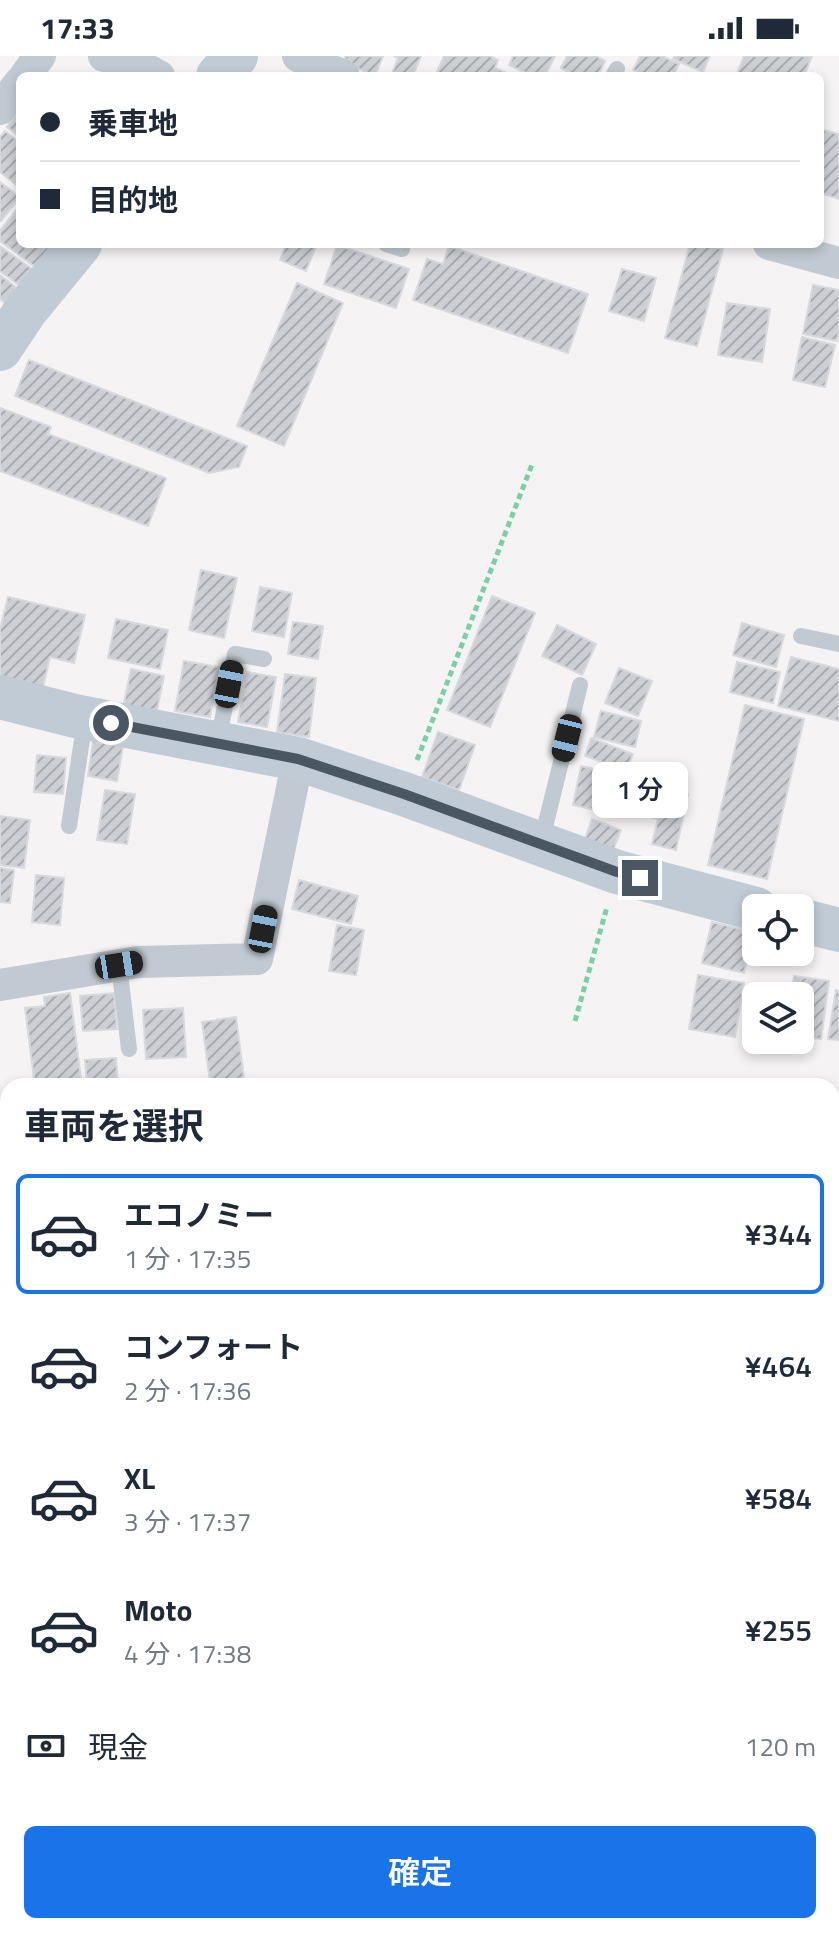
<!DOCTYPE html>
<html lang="ja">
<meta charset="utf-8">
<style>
:root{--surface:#fff;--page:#f2f2f3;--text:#1f2937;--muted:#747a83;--line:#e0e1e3;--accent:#1a73e8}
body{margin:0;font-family:"Titillium Web","Noto Sans JP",sans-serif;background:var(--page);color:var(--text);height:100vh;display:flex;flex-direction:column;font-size:30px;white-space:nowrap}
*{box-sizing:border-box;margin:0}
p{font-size:26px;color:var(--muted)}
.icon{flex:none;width:44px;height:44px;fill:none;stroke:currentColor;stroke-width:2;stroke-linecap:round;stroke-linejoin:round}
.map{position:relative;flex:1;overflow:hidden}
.sheet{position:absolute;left:0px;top:1022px;width:840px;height:856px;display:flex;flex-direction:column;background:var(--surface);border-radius:24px 24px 0 0;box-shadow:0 4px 12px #0003}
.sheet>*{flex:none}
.guide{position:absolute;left:16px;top:16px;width:808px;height:176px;border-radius:12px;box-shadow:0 4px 12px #0003;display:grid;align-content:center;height:176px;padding:0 24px;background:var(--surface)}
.tools{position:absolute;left:742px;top:838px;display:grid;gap:16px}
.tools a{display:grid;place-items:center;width:72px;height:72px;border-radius:12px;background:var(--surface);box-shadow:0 4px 12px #0003;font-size:40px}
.end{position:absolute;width:36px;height:36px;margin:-18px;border:10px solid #4a5661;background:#fff;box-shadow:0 0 0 4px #fff}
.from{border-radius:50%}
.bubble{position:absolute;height:56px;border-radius:12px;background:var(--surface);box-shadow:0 4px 12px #0003;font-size:26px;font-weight:600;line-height:56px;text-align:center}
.car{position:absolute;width:24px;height:48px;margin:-24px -12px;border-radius:10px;box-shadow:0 0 6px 2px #0007;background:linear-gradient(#222 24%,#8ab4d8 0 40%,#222 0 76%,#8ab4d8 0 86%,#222 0)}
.guide b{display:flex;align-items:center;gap:28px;height:76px;font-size:30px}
.guide b+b{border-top:2px solid var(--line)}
.guide i{width:20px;height:20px;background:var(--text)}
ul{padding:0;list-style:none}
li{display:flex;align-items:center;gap:24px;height:120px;margin:0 16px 12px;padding:0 8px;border:4px solid transparent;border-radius:12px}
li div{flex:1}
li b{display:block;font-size:30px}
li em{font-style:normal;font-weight:600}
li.on{border-color:var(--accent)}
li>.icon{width:72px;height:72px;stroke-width:1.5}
h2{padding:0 24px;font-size:36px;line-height:96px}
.pay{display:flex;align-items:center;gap:20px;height:88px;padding:0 24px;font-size:30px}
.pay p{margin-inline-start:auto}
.button{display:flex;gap:16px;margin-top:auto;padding:16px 24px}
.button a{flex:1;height:92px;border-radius:12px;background:var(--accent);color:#fff;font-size:32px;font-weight:600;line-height:92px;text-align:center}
.status{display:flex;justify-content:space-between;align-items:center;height:56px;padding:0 40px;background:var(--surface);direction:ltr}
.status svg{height:22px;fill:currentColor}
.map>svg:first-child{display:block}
.grass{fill:url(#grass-dots)}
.building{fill:url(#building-hatch);stroke:#d7d9de;stroke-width:2}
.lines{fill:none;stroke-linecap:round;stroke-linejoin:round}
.path{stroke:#7ad0a6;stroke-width:5;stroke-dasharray:6 4;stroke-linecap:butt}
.lane{stroke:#c1cad2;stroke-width:16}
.street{stroke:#c1cad2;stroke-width:32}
.secondary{stroke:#c1cbd6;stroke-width:44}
.route{stroke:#4a5661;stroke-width:10}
</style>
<div class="status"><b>17:33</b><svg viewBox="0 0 49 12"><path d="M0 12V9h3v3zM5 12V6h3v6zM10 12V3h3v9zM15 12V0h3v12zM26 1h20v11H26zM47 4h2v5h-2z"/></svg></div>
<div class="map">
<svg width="839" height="1878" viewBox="0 0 839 1878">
<defs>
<pattern id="grass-dots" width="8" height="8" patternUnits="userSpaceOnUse" patternTransform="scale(2)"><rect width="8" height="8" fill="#c3f1d5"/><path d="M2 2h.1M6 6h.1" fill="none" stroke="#a0c6b0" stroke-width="1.8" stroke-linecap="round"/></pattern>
<pattern id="building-hatch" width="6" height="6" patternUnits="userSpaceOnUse" patternTransform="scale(2)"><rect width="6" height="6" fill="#cdcfd5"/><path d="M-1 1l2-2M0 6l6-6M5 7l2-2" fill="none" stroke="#a8abb0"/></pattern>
</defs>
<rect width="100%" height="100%" fill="#f5f3f3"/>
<path class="grass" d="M125,1870H245L250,1878H127Z"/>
<path class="building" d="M346,0H383L375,20L343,6Z
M394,0H421L413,20H391L398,2Z
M444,0H490L498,4L495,12L514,20H435Z
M513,0H555L545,20H532L509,9Z
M567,0H596L605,5L598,20H576L561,12Z
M640,0H662L679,8L673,20H646L633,14Z
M675,0H710L703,16L673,3Z
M744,0H812L804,20H736Z
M20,53V81L7,71Z
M820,73L839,78V143L820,137Z
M5,75L20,87V132L0,116V81Z
M0,126L20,141L1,165H0Z
M20,149V188H52L35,211L0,185V175Z
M286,188H317L306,215L280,204Z
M690,188H703L723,193L697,290L665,282Z
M337,189L409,213L396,252L324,228Z
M0,190L32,213L20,230L0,215Z
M449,190L588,238L568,297L413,244L427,203L443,208Z
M622,213L656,222L644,265L609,255Z
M0,219L17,232L6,248L0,243Z
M297,227L343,247L284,390L237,370Z
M813,229L839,234V276L837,285L803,278Z
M727,247L770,253L762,306L718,299Z
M802,281L835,289L825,331L793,324Z
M29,304L247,390L239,411L209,417L15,340Z
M0,352L51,371L48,378L166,422L148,470L0,415Z
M201,514L237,522L224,582L189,574Z
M260,531L292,537L284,581L252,575Z
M492,540L535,557L490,671L447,654Z
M8,541L85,559L74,607L50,601L43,631L0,621V573Z
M116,563L168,574L160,613L108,602Z
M293,566L323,570L318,603L288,598Z
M742,567L784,579L776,611L733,599Z
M557,569L596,588L582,619L542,600Z
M791,601L839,613V665L778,650Z
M184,605L219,611L210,661L175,655Z
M737,606L780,616L773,647L730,636Z
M619,612L652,625L638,660L605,647Z
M131,613L164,620L156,659L123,652Z
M247,616L276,621L267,671L238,666Z
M285,618L316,622L309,681L277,676Z
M745,649L804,663L767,823L708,809Z
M601,655L641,665L635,691L594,681Z
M438,676L475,689L459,734L422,721Z
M591,682L633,698L626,715L585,700Z
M93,685L123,690L117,725L88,720Z
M37,699L66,702L63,738L34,736Z
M581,710L635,722L626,761L573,749Z
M642,729L688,738L676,794L652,788L658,763L635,758Z
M105,734L135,738L127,788L97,784Z
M0,760L30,764L24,812L0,809Z
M592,763L621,774L612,797L584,786Z
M0,812L14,814L10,847L0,846Z
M36,819L64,822L60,869L32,866Z
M299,824L358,840L351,868L292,853Z
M712,866L754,876L744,917L702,907Z
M337,869L364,874L356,919L329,915Z
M698,919L744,927L735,981L689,973Z
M794,920L829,925L821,983L800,981V940H791Z
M836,934L839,935V984L828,983Z
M70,937L82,1030H35L25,952L45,950L44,941Z
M114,937L117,973L83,975L80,940Z
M183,952L186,1001L146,1003L143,954Z
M236,961L244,1022L210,1026L202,966Z
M116,1002L118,1030H87L85,1004Z
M5,1081H8V1112L0,1113V1092L6,1091Z
M3,1259L8,1295V1463L0,1464V1260Z
M839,1422V1455L832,1460V1427Z
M832,1520L839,1538V1556L832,1558Z
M8,1526V1580L0,1584V1530Z
M8,1604V1655L0,1659V1608Z
M832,1634L839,1651V1669L832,1672Z
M839,1673V1702L832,1704V1676Z
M8,1837V1870H23L9,1878H0V1842Z
M342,1870H373L378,1878H346Z
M512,1870H533L537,1878H496Z
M590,1870H643L629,1878H592Z
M654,1870H669L673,1878H641Z
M685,1870H717L719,1875L713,1878H689Z
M754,1870H796L780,1878H758Z"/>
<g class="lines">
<path class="path" d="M417,704L533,406
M575,965L607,851
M117,1870L120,1878"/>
<path class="lane" d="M613,20L617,13
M386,188L402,193
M801,580L839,588
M218,686L235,598L264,603
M69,770L85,664
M541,787L580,629
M119,909L129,993
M832,1354L839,1365
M0,1504L8,1500
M834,1744L839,1752
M319,1870L323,1878
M426,1870L430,1878
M561,1870L565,1878
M734,1870L738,1878"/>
<path class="street" d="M104,0L131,5L159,20
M298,0L344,20
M25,20L40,0
M0,53L20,26
M769,188L839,207
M0,929L138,906L257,903L298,703
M0,1152L8,1163
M0,1199L8,1196
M832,1318L839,1312
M832,1621L839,1618
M59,1878L73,1870"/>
<path class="secondary" d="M218,20L236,0
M0,293L26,254L80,188
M0,641L75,660L298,703L404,738L617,816L756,853
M800,864L839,874"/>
</g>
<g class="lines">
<path class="route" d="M111,667L298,703L404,738L617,816L640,822"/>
</g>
</svg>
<div class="tools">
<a><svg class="icon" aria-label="locate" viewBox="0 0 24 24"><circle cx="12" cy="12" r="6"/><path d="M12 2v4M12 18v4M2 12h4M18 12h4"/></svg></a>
<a><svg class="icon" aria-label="layers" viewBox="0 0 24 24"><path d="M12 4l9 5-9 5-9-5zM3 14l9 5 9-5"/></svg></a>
</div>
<i class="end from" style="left:111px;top:667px"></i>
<i class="end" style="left:640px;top:822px"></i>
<div class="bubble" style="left:592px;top:706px;width:96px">1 分</div>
<i class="car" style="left:229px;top:628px;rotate:11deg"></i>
<i class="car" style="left:567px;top:682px;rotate:194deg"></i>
<i class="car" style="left:263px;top:873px;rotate:11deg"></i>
<i class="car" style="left:119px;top:909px;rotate:81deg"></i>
<div class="guide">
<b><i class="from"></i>乗車地</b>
<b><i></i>目的地</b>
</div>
<section class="sheet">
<h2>車両を選択</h2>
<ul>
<li class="on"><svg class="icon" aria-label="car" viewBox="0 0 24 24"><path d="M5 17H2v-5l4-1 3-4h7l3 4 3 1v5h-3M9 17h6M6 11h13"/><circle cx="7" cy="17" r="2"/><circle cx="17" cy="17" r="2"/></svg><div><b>エコノミー</b><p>1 分 · 17:35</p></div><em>¥344</em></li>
<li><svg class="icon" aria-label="car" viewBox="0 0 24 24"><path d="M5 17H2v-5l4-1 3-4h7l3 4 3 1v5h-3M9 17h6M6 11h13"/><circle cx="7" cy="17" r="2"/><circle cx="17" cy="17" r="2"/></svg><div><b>コンフォート</b><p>2 分 · 17:36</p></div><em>¥464</em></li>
<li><svg class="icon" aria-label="car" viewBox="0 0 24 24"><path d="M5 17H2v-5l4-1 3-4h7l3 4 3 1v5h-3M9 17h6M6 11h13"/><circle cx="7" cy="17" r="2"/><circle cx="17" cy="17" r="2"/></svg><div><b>XL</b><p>3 分 · 17:37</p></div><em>¥584</em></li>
<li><svg class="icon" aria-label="car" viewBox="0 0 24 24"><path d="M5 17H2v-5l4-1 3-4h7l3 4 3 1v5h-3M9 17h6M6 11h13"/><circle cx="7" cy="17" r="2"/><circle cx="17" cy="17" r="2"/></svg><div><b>Moto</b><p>4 分 · 17:38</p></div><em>¥255</em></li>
</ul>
<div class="pay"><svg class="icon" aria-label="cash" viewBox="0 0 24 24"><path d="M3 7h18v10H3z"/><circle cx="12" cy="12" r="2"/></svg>現金<p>120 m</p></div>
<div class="button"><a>確定</a></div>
</section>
</div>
